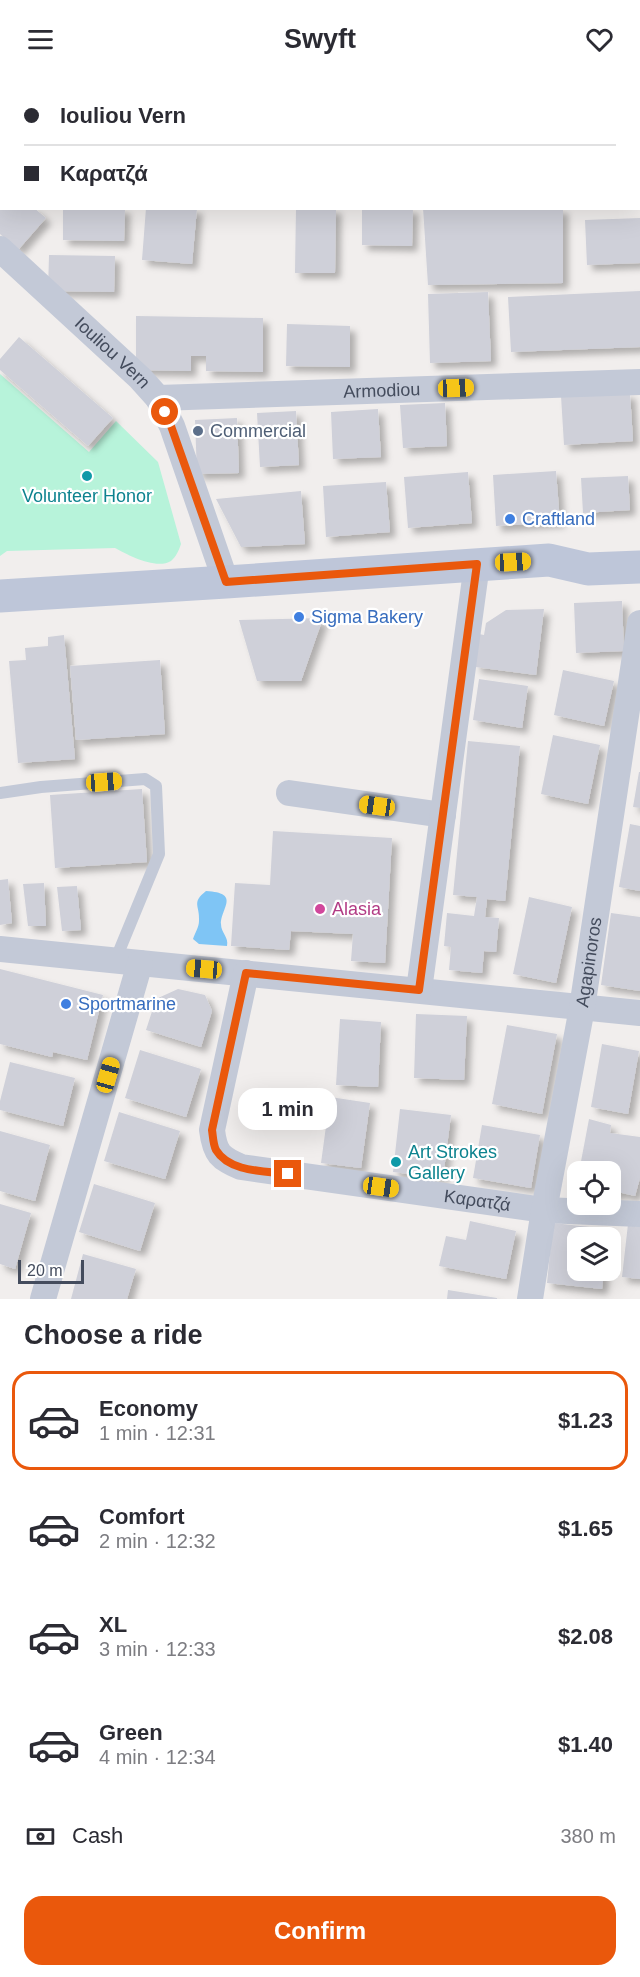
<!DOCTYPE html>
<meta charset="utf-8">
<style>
:root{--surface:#fff;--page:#f2f2f3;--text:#2b2b33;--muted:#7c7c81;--line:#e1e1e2;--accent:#ea580c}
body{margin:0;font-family:Arial,sans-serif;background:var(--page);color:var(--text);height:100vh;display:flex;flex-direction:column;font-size:22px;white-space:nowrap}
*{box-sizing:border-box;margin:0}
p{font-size:20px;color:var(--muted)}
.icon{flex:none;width:33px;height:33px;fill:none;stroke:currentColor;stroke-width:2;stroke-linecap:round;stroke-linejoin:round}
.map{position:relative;height:1221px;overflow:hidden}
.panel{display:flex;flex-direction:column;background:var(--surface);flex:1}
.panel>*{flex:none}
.top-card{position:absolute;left:0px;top:0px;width:640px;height:132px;box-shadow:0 6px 24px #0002;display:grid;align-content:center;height:132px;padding:0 24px;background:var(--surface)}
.controls{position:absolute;left:567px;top:1083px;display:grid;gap:12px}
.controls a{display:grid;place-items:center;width:54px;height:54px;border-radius:12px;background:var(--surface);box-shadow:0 6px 24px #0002;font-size:30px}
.scale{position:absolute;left:18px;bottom:15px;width:66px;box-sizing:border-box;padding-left:6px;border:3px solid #444c5d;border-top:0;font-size:16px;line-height:21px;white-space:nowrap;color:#444c5d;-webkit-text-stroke:4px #fff;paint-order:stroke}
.end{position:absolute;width:27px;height:27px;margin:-14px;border:8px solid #ea580c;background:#fff;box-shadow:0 0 0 3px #fff}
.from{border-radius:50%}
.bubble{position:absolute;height:42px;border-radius:18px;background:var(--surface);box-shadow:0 6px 24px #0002;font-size:20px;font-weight:700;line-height:42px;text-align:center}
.car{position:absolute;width:18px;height:36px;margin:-18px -9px;border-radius:8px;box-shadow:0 0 4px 2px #0007;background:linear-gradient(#f5c518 24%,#345 0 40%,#f5c518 0 76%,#345 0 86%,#f5c518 0)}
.top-card b{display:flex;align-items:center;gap:21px;height:57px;font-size:22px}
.top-card b+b{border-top:2px solid var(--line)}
.top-card i{width:15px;height:15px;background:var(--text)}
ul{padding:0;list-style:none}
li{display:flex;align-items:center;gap:18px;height:99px;margin:0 12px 9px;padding:0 12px;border:3px solid transparent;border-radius:18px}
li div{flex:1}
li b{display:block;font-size:22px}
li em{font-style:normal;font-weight:700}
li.on{border-color:var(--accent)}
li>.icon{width:54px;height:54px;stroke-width:1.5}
h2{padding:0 24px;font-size:27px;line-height:72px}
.pay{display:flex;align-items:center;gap:15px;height:66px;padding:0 24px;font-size:22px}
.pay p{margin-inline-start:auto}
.primary-button{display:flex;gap:12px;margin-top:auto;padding:12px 24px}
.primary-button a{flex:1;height:69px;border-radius:18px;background:var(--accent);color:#fff;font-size:24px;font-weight:700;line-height:69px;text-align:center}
header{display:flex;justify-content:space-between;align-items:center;height:78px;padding:0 24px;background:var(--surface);font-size:27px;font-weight:700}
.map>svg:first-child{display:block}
.green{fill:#b7f3da}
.water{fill:#7fc5f5}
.building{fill:#cfd0d9;filter:url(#shadow)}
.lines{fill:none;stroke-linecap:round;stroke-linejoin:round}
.service{stroke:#c3c9d7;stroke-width:12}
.minor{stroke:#c3c9d7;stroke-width:26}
.secondary{stroke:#bec6d9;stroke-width:33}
.route{stroke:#ea580c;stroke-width:8}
.service-dot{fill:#5c6f8a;stroke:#fff;stroke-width:2}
.culture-dot{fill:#0f9aa8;stroke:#fff;stroke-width:2}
.shop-dot{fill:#3f7fe0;stroke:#fff;stroke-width:2}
.hotel-dot{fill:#d1479c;stroke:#fff;stroke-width:2}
.labels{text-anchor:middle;stroke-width:4.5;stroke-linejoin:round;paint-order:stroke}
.street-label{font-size:18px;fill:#444c5d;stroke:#fff}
.service-label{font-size:18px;fill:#4e5e75;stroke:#fff;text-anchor:start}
.culture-label{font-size:18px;fill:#0d838f;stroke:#fff}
.shop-label{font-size:18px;fill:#366cbe;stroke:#fff;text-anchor:start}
.hotel-label{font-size:18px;fill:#b23c85;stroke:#fff;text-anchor:start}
</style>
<header><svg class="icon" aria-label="menu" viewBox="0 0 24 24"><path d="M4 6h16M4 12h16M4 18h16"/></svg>Swyft<svg class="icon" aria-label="heart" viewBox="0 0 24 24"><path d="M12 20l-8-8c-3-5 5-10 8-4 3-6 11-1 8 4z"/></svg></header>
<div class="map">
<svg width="640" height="1221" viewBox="0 0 640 1221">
<defs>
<filter id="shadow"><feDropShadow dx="5.5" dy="5.5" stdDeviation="3" flood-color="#0004"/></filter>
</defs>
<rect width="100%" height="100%" fill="#f1eeed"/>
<path class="green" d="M0,296L89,374L116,343L158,384L181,466C179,472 176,479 171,483C156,492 128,477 115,470L7,473L0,478Z"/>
<path class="water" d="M206,813C241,815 221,830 221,846C221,855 229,859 227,868L199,866L193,861C195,855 199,849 199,843C200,827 191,825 206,813Z"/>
<path class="building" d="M0,130H34L46,140L18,172L0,156Z
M63,130H125L124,163L63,162Z
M146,130H197L192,186L142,182Z
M296,130H336L335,195H295Z
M362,130H413L412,168L362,167Z
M423,130H563V205L428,207Z
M640,140V185L587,187L585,142Z
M49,177L115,178L114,214L48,213Z
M640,213V269L511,274L508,219Z
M488,214L491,283L430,285L428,216Z
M136,238L263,240V294L206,293V278H191V293L136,292Z
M287,246L350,248V289L286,288Z
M19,259L113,340L88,368L0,292V281Z
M630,315L633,363L564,367L561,318Z
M445,325L447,368L403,370L400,327Z
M378,331L381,379L333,381L331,334Z
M296,333L299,387L260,389L257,335Z
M237,340L239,395L197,396L195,342Z
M556,393L560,444L496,448L493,397Z
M468,394L472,445L408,450L404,399Z
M628,398L630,432L583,435L581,400Z
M386,404L390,454L326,459L323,408Z
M301,413L305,466L241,469L216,421Z
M622,523L624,573L576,575L574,525Z
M544,531L536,597L475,589L479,556L484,557L486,545L506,532Z
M323,540L301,603H257L239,542Z
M64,557L75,681L18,685L9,583L26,582L25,570L48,568V559Z
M160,582L165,656L76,662L70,588Z
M563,592L614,603L604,648L554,637Z
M479,601L528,608L522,650L473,642Z
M553,657L600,667L588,726L541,716Z
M468,663L520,668L505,823L487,821L485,839L499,840L496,874L484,873L482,895L449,892L451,869L444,868L447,835L474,838L477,819L453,817Z
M639,694H640V730L633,729Z
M142,711L147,784L55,790L50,717Z
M630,746L640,748V813L619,809Z
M273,753L392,760L385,885L351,883L353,856L291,853L289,872L231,868L235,805L270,807Z
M8,801L12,845L0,847V802Z
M44,805L46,848H28L23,806Z
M77,808L81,852L62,853L57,809Z
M529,819L572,829L556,905L513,896Z
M611,835L640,839V913L601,907Z
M0,891L103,917L87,982L53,974L52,979L0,966Z
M178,911L205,917L212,933L201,969L146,952L156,921Z
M416,936L467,938L464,1002L414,1000Z
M340,941L381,944L378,1009L336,1007Z
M507,947L557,956L542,1036L492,1026Z
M602,966L639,973L628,1036L591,1029Z
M140,972L201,991L186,1039L125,1020Z
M10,984L75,1000L63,1048L0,1032V1023Z
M330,1019L370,1025L361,1090L321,1085Z
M400,1031L451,1037L443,1100L393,1094Z
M119,1034L180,1053L165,1101L104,1083Z
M589,1041L611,1047L610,1055L640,1059V1100L635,1118L618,1114L615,1117L610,1116V1094H579Z
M482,1047L540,1057L531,1110L473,1100Z
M0,1053L50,1067L35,1123L0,1113Z
M94,1106L155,1125L140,1173L79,1154Z
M0,1126L31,1135L15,1191L0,1186Z
M470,1143L516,1153L506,1201L439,1188L446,1158L466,1162Z
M553,1145L608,1151L607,1160H578V1192H604L602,1211L547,1205Z
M628,1146L640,1147V1201L622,1199Z
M83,1176L136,1191L127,1221H71Z
M448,1212L497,1220V1221H447Z"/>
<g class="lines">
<path class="service" d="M0,715L41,709L145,701L156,708L159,776L115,883"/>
<g class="minor">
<path d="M81,0V2"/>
<path d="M288,0V2"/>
<path d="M504,0V2"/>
<path d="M0,91H2"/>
<path d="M639,107H640"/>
<path id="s1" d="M0,171L140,300L158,320L172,348L226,504"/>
<path id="s2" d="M158,320L640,304"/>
<path d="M289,715L443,737"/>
<path d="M0,871L640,935"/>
<path id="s3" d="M246,895L212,1052C215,1076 220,1080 241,1089L544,1132L640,1136"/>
<path d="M419,912L477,486"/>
<path d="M43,1221L140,885"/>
<path id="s4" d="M530,1221L544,1132L582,930L640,545"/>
</g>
<path class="secondary" d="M0,518L226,504L549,482L588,491L640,489"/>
</g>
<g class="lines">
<path class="route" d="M165,334L171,348L226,504L477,486L419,912L246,895L212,1052C213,1058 213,1066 216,1072C229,1094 264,1093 288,1096"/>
</g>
<circle class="service-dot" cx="198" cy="353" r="6"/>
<g class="culture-dot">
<circle cx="87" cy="398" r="6"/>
<circle cx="396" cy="1084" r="6"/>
</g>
<g class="shop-dot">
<circle cx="510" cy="441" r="6"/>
<circle cx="299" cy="539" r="6"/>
<circle cx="66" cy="926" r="6"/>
</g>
<circle class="hotel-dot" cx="320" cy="831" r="6"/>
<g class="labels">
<g class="street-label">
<text dy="6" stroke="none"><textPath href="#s1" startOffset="153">Iouliou Vern</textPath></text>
<text dy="6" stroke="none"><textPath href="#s2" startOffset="224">Armodiou</textPath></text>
<text dy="6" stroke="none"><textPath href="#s4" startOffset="342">Agapinoros</textPath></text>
<text dy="6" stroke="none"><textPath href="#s3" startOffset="450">Καρατζά</textPath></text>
</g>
<g class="service-label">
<text x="210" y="359">Commercial</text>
</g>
<g class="culture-label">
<text x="87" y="424">Volunteer Honor</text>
<text x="408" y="1080" text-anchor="start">Art Strokes<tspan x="408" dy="21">Gallery</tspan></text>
</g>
<g class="shop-label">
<text x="522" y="447">Craftland</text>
<text x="311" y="545">Sigma Bakery</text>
<text x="78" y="932">Sportmarine</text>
</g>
<g class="hotel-label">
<text x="332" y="837">Alasia</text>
</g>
</g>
</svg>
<div class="controls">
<a><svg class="icon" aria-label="locate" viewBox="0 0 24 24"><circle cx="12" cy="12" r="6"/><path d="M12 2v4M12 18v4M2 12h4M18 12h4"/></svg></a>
<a><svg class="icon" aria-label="layers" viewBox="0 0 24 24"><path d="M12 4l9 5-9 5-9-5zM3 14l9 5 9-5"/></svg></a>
</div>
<div class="scale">20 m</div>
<i class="end from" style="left:165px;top:334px"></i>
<i class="end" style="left:288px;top:1096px"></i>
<div class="bubble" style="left:238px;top:1010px;width:99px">1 min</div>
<i class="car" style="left:456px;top:310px;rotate:88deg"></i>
<i class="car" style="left:513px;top:484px;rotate:87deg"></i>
<i class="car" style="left:104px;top:704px;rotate:86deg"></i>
<i class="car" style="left:377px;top:728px;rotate:278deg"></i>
<i class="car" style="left:204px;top:891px;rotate:275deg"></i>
<i class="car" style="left:108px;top:997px;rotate:16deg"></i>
<i class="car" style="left:381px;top:1109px;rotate:98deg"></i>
<div class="top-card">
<b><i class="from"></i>Iouliou Vern</b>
<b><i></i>Καρατζά</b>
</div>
</div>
<section class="panel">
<h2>Choose a ride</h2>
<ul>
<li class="on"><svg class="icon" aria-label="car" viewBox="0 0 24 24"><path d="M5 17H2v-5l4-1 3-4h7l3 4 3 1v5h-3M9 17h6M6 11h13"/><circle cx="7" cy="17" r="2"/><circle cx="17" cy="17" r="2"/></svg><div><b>Economy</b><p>1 min · 12:31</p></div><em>$1.23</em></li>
<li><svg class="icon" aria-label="car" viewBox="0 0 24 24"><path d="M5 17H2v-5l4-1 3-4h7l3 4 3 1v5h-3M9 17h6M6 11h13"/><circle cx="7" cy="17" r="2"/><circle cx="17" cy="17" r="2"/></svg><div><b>Comfort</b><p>2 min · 12:32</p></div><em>$1.65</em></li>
<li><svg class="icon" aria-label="car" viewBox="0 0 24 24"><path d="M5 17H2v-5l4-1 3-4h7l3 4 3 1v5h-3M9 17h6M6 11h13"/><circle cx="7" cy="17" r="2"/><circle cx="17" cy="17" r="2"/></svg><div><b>XL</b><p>3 min · 12:33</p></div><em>$2.08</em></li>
<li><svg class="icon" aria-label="car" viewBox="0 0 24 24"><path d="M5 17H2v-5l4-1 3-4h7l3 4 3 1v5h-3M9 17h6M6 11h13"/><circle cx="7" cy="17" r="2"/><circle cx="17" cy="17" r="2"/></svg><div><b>Green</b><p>4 min · 12:34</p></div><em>$1.40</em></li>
</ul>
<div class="pay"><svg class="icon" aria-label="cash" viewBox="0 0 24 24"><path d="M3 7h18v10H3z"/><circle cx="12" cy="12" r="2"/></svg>Cash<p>380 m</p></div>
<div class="primary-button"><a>Confirm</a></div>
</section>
